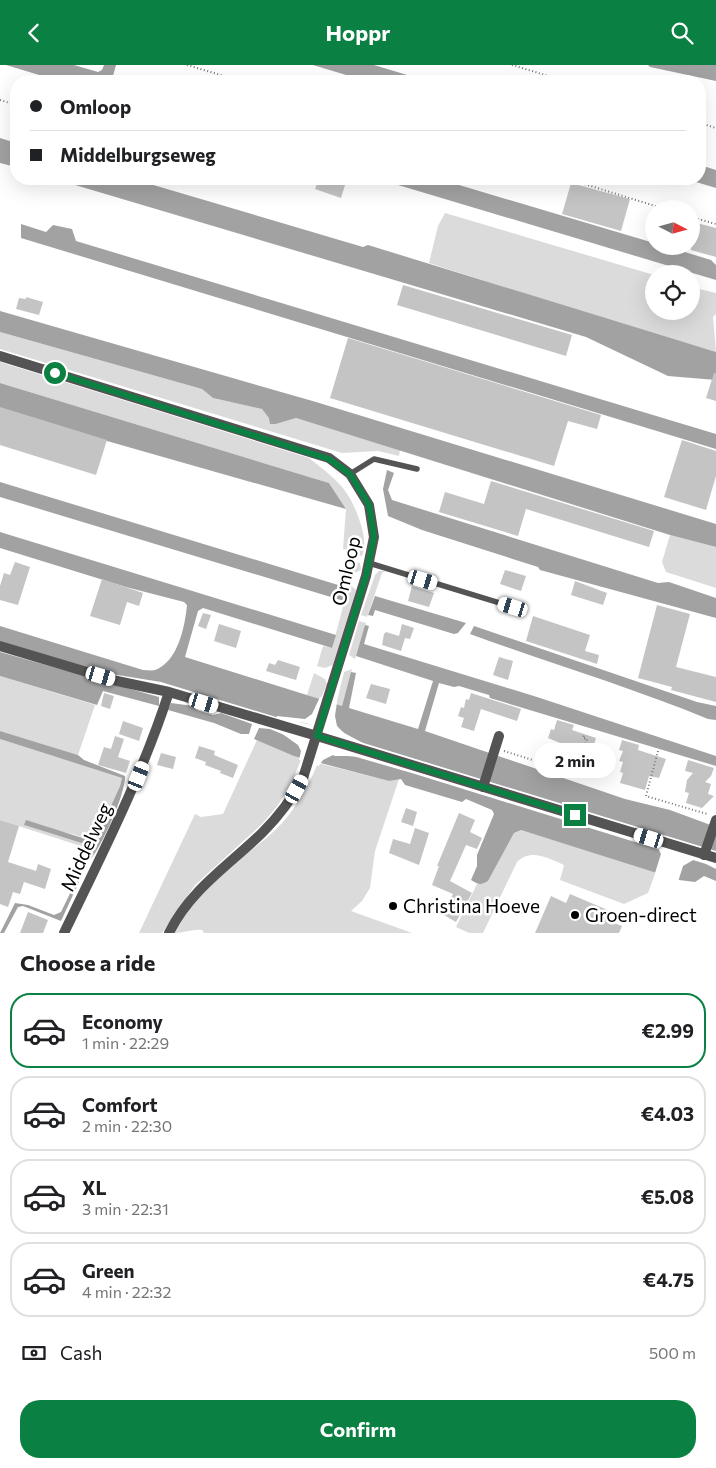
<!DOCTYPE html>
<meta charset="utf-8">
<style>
:root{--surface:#fff;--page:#f2f2f2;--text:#202124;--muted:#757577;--line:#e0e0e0;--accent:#0b8043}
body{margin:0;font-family:Commissioner,sans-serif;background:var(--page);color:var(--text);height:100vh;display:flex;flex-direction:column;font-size:19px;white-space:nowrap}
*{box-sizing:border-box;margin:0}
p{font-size:16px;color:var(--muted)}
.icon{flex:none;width:28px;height:28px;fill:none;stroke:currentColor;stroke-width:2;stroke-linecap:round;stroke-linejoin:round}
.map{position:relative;height:868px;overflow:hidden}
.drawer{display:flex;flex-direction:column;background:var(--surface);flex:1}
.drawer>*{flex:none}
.banner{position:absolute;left:10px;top:10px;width:696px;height:110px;border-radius:20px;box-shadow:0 5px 20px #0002;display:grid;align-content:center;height:110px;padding:0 20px;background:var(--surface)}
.needle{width:32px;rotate:96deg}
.tools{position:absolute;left:645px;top:135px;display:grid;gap:10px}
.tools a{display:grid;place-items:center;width:55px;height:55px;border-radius:50%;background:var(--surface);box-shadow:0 5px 20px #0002;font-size:25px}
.end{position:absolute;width:22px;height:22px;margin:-11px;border:6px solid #0b8043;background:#fff;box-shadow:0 0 0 2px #fff}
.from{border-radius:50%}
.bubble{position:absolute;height:35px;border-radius:18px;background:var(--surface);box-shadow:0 5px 20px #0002;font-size:16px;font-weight:700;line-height:35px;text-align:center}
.car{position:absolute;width:15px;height:30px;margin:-15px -8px;border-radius:6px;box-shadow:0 0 4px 1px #0007;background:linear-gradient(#fff 24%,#345 0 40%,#fff 0 76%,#345 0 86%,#fff 0)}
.banner b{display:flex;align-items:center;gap:18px;height:48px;font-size:19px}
.banner b+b{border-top:1px solid var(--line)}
.banner i{width:12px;height:12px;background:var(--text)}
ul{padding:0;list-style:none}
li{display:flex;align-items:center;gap:15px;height:75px;margin:0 10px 8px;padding:0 10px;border:2px solid var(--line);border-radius:20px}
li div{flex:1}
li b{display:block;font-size:19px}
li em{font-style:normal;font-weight:700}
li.on{border-color:var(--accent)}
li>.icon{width:45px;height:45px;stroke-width:1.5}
h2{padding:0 20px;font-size:22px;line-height:60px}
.pay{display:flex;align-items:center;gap:12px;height:55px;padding:0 20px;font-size:19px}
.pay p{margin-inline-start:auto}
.button{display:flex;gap:10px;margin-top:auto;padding:10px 20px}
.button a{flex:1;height:58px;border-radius:20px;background:var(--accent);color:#fff;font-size:20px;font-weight:700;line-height:58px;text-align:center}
header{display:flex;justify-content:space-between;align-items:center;height:65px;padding:0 20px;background:var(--accent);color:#fff;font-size:22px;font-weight:700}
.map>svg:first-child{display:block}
.green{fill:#dbdbdb}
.water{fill:#a2a2a2}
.pier{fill:#fff}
.building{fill:#c4c4c4}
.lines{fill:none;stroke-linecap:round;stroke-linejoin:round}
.path{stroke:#767676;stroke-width:2;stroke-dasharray:1 2.5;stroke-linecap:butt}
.service{stroke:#545454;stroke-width:5.5}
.minor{stroke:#545454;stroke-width:10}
.tertiary{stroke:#545454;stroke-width:10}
.route{stroke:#0b8043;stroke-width:6}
.poi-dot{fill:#000;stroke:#fff;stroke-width:2}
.labels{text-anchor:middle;stroke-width:5;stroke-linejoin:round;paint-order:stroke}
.street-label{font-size:19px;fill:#000;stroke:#fff}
.poi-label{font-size:19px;fill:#000;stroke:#fff;text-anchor:start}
</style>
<header><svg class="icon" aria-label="back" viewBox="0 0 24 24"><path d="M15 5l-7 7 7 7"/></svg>Hoppr<svg class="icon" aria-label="search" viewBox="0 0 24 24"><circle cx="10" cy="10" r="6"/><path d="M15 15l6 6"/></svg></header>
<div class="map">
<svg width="716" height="868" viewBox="0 0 716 868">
<rect width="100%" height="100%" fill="#fff"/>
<path class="green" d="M445,148L654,210V246H691V222L716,228V249L713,252L716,287L607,255L429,198L438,161Z
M0,267L202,324L213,333L262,344L276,359L296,353L400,385L399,391L378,386L342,388L0,284Z
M0,297L309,393C337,415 350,424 361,460C364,469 366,482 362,491L356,490V487L343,484L346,444L329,418L0,318Z
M670,470L716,482V523L666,507L662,497Z
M354,497L360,498L361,505L353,509L349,519L356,525L333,600L325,603L317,601L323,581L332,583L348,523L346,522Z
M379,506H385L382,508L367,552L361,550L375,510Z
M359,556L366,558L355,594L349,590Z
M352,604L342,641L336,640L344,607Z
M314,608L325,614L327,619L320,635L307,630Z
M0,611L95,640L78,690L0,666Z
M0,674L122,713L120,721L96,774L92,776L73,769L24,760L91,781L90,784L0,755Z
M257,675L302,693L290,721L278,740L263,758L195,820L162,868H139L195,749L201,752L223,749Z
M318,698L389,716L399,714L375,786L370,823L362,836L351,846L412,868H204L202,865C193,864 184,868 175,868C186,846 204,825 222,808C242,791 265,777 283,757C298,740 309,719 318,698Z
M521,765L656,806L648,828L624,839L560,815L564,800C548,793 531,783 517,797L483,868H469L456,862L477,819H483L488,816L514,768Z"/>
<path class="water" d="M6,0H74L98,7L102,5L104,0H116L113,11L115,14L120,16H59Z
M313,0H374L427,16H366Z
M648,0H716V16L650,2Z
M0,73L16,78V102L0,98Z
M700,100L716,105V123L686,114H700Z
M55,114H133L363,182L368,180L716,287V315L668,311L586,272Z
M378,114H439L654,178V181H665L711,195L716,200V215Z
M21,159L46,167L53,160L72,164L76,176L716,369V384L21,173Z
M0,246L316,337L716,459V482L670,470L296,353L276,359H270L269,353L262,344L213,333L202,324L0,267Z
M0,318L329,418L346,444L107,376L0,343Z
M387,405L394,408L388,425L392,435L658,518L669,517L716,533V553L540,505L538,502L422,465L388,451L383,424Z
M0,417L348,523L344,536L0,432Z
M0,467L336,570L332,583L203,543L198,546L185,592L342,641L351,607L356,608L349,643L418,664L433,616L356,591L365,560L369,561L364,579L537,632L716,691V701L490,633L489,630L459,621L454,622L439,618L425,666L625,734L670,745L716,762V786L357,676L341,666L276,652L161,617L99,607L0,576V561L143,605C147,605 152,606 155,605C178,597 185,561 187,540L184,537L126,522L0,483Z
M375,531L466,558L458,568L454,569L375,545L373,551L368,550Z
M474,561L697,637L716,641V655L708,654C630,622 549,598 470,569Z
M0,587L159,632V641L103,626L97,640L0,611Z
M171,638L193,641L197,645L213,650L221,648L252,659L249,669H241L214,658L168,645Z
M259,663L270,664L335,691H353L415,709L706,799L716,804V816L704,811L695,817L679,815L521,765L514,768L488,816C481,821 477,819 471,815L477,801V790L494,749L492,745L466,734L462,737L405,720L401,714L389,716L294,691L254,674Z
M0,666L78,690L84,695L125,711C126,728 101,783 90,795L86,794L91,781L24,760L26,755L92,776L96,774L120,721L122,713L0,674Z
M78,812L79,817L61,856L23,841L18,842L4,868H0L15,838L28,840L54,850L61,847Z"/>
<path class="pier" d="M320,632L337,637L335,651L337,661L344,668L365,679L364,681L356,678L340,668L305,658L276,654L277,651L305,654L312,649Z
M274,663L336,688L354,689L361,692L333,690L323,695L319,701L299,695L301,686L298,680Z
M658,783L695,794L683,801L678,817L655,808L661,789Z"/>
<path class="building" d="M319,114H347L341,133L315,124Z
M571,118L630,134L621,166L562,149Z
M693,157L716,163V192L691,185V164Z
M403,220L572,270L566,291L397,240Z
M26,232L43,237L39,250L16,244L19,233L26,234Z
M348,273L601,350L597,364L568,356L554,401L330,333Z
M714,308H716V336L706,333Z
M0,342L107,375L96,410L0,380Z
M682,375L716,386V411L706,445L664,432Z
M491,416L654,466L649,482L526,444L518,471L439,447L445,427L484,439Z
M15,497L30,502L18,540L0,535V521L4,508L10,510Z
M505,505L526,511L521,526L500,519Z
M102,514L143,528L139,541L127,537L120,560L90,551Z
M575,516L607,528L603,540L571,530Z
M412,521L434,528L429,542L408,536Z
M657,540L690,549L676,602L716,612V637L671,625L672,622L638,613Z
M203,548L211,550L206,564L198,561Z
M533,551L590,570L585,586L599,590L597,599L526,576Z
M219,559L241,566L236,583L214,576Z
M402,559L414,563L410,574L405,573L401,586L382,580L384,569L386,567L399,571Z
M499,592L513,596L508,615L493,610Z
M278,595L300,602L296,615L266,606L269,598L275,600Z
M371,619L390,624L386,639L366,633Z
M104,628L114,631L110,644L101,641Z
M471,628L521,644L517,656L481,644L474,666L461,662L464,653L458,651L461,642L464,643L466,634L469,635Z
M557,655L574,660L572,665L596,673L593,683L600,686L598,693L590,697L591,702L580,706L555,698L558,688L554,687L560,678L548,673L551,664L554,665Z
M123,656L143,663L139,676L119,669Z
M115,671L124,674L118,692L130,696L126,708L98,700L104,682L111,684Z
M622,675L639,680L638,685L666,694L659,713L649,711L645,725L620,718L623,708L620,707L623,697L619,696L623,686L619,685Z
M199,681L215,686L214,690L238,700L233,713L220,708L221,706L205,700L206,697L195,693Z
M161,688L176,692L173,704L157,700Z
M688,695L714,703L711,711L705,717L711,719L708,729L714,731L702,743L686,738L689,728L685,727L687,715L693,708L685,706Z
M406,743L417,747L413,761L401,757Z
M459,748L475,755L470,767L482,773L477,784L466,780L450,816L472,828L456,857L442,849L453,829L432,820L439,801H437Z
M0,755L19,761L8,797L36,806L38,799L51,804L45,824L24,817L20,829L13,827L8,842L0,839Z
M415,763L429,768L419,800L389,788L393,774L410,779Z
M570,829L610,846L606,855L622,861L619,868H535L551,831L566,838Z
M28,847L48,855L43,868H20Z"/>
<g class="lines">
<path class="path" d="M187,0L241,16
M512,0L565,16
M0,35L16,40
M700,58L716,63
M255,114L263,116
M568,114L665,144
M691,152L716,159
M504,686L580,710L588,685L584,684L587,674L583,673L584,670
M658,686L646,731L707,749"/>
<path class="service" d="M350,409L374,394L417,404
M369,498L513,542"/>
<path class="minor" d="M0,581L117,616L169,627L317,671
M483,722L499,671
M704,790L716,755
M64,868C102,789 142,711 169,627"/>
<path class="tertiary" d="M0,291L329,393L350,409L369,440L374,472L366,511L303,713C292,734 278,752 262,768C228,801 190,825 169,868
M317,671L716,793"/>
</g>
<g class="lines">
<path class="route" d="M55,308L329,394L350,409L369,440L374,472L366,511L317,671L575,750"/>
</g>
<g class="poi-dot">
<circle cx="393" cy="841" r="5"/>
<circle cx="575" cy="850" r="5"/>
</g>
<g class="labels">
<g class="street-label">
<text transform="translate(346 506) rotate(-77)" y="7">Omloop</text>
<text transform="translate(86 782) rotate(-65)" y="7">Middelweg</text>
</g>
<g class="poi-label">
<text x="403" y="848">Christina Hoeve</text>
<text x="585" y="857">Groen-direct</text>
</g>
</g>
</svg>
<div class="tools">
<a><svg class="needle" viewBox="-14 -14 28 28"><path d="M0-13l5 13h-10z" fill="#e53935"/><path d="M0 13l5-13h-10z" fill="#757577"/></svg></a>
<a><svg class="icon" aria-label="locate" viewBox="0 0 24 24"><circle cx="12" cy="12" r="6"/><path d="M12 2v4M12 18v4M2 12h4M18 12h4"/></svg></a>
</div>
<i class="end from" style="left:55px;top:308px"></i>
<i class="end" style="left:575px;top:750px"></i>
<div class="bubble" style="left:534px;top:678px;width:82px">2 min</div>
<i class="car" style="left:423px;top:515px;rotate:107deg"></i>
<i class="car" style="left:513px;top:542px;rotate:287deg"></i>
<i class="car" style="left:101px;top:611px;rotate:106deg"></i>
<i class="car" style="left:204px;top:638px;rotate:107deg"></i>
<i class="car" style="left:139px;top:711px;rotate:22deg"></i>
<i class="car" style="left:297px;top:724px;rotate:29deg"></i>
<i class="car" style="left:649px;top:773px;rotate:287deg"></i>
<div class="banner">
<b><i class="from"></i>Omloop</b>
<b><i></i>Middelburgseweg</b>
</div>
</div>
<section class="drawer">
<h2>Choose a ride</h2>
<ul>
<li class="on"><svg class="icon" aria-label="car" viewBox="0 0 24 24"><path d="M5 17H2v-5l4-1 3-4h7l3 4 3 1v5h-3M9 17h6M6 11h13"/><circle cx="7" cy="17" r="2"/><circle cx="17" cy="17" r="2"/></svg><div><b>Economy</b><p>1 min · 22:29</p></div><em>€2.99</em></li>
<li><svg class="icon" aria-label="car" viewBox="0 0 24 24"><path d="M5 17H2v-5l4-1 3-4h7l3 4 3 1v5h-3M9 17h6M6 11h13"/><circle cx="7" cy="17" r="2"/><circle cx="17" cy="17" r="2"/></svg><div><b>Comfort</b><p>2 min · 22:30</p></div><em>€4.03</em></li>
<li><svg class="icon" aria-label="car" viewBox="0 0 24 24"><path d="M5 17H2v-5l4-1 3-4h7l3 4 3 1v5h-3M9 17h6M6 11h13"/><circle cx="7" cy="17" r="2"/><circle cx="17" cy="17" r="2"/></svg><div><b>XL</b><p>3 min · 22:31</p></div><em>€5.08</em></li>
<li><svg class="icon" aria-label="car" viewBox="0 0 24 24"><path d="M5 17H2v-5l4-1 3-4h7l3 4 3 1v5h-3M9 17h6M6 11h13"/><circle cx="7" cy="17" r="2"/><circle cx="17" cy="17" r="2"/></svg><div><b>Green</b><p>4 min · 22:32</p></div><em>€4.75</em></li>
</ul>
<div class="pay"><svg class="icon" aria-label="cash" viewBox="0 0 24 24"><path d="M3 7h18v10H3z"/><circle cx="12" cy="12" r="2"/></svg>Cash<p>500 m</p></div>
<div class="button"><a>Confirm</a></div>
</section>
